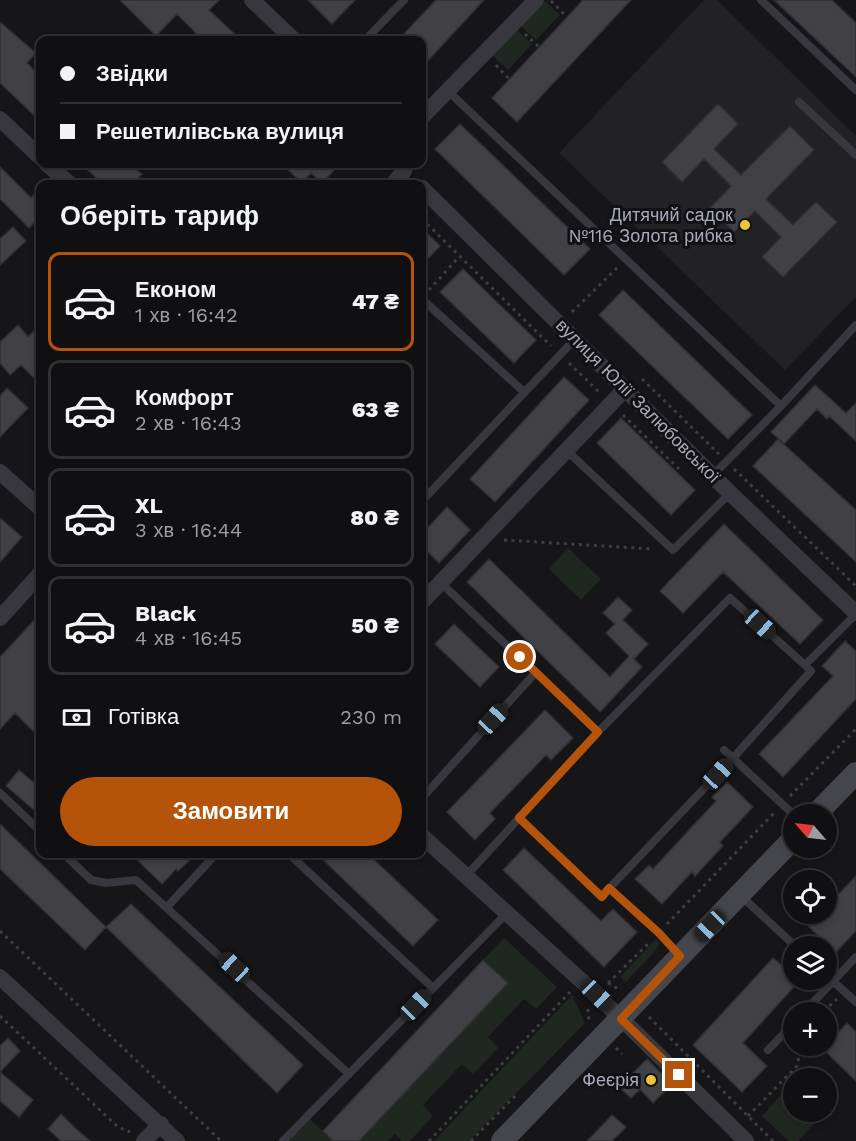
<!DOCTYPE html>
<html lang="uk">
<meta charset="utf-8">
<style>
:root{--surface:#101012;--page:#1e1e20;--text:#f1f3f6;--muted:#9c9d9f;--line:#303032;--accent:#b45309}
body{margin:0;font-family:"Work Sans",sans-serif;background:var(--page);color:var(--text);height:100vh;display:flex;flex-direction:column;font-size:22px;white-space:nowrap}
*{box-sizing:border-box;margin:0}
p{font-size:20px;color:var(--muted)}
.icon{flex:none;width:33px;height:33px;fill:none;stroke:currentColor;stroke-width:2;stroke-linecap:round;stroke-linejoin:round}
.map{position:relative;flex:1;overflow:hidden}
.drawer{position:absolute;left:36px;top:180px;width:390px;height:678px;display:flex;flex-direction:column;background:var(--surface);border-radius:12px;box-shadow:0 3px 9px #0003,0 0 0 2px var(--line)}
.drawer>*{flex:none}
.banner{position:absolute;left:36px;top:36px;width:390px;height:132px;border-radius:12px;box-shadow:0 3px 9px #0003,0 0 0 2px var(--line);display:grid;align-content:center;height:132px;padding:0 24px;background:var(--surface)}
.needle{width:39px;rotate:298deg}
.buttons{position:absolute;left:783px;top:804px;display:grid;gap:12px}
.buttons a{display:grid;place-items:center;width:54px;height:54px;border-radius:50%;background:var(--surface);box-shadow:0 3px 9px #0003,0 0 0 2px var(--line);font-size:30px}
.end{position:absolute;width:27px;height:27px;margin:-14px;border:8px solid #b45309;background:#fff;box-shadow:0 0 0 3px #fff}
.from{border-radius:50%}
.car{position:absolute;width:18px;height:36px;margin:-18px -9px;border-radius:8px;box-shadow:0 0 4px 2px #0007;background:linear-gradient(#222 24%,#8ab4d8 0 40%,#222 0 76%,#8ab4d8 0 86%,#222 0)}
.banner b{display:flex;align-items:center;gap:21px;height:57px;font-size:22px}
.banner b+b{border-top:2px solid var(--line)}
.banner i{width:15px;height:15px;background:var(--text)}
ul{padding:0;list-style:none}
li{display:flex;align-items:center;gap:18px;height:99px;margin:0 12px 9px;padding:0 12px;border:3px solid var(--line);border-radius:12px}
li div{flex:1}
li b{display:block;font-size:22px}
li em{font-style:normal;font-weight:800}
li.on{border-color:var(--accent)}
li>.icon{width:54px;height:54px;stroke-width:1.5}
h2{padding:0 24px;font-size:27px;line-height:72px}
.pay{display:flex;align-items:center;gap:15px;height:66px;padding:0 24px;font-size:22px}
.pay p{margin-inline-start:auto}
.action{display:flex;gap:12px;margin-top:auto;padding:12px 24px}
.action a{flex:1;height:69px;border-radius:36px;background:var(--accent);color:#fff;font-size:24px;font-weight:800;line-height:69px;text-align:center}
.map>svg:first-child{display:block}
.built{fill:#222225}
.green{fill:#202721}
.building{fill:#404045;stroke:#303034;stroke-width:1.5}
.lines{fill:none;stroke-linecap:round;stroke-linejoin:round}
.path{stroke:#3d3e43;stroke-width:3;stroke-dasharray:3 4.5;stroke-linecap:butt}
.lane{stroke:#37373d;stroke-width:8}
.street{stroke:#37373d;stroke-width:16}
.secondary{stroke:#45464c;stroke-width:22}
.route{stroke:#b45309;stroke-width:8}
.poi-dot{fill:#f0c535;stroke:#111113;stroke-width:2}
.labels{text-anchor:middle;stroke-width:6;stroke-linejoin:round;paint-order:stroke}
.poi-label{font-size:18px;fill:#a8abb7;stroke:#111113;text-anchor:end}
.street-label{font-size:18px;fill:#a8abb7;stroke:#111113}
</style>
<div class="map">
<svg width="856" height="1141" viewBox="0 0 856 1141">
<rect width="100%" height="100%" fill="#161618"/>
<path class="built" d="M704,0H717L856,136V297L785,370L559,153Z"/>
<path class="green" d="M545,1L560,15L536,40L521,26Z
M517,30L532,44L508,70L493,56Z
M568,548L601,579L581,600L549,569Z
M504,938L557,987L536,1009L524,999L488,1037L498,1048L473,1074L462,1064L423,1105L433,1116L410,1141H402L395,1134L388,1141H359L508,983L483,960Z
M656,939L660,943L654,952L626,982L620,977Z
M572,995L585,1023L469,1141H434Z
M793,1082L794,1112H825L798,1141H789L762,1116Z
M309,1118L333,1141H287Z"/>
<path class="building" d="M120,0H219L209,10L241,40H189L196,33L177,14L156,36Z
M308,0H355L332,24Z
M436,0H484L422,67V40H398Z
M583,0H631L517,122L492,98Z
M774,0H832L856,23V77Z
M0,22L36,53L27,63L40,76V121L0,83Z
M718,104L738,124L714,149L741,175L790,126L814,150L766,199L793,225L816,202L837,222L783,277L762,257L781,237L755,211L734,232L710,208L731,186L704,159L682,182L662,162Z
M460,124L590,249L564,275L435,149Z
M81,164H129L142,174L133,184H103Z
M282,164H340L322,183L311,173L302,183Z
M0,167L31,198L40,188V216L29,228L0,199Z
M13,227L26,241L0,265V239Z
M422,228L440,246L422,265Z
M463,269L536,340L514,363L440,292Z
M623,290L752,415L728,439L599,315Z
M18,325L28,337L40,325V384L21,365L10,375L0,363V342Z
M564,377L589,400L495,502L470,479Z
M815,385L846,413L856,403V441L829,416L827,419L817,409L784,444L771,432Z
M7,388L28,408L0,437V396Z
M621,418L695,490L671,515L597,443Z
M778,439L856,510V562L753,466Z
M447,507L470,530L439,563L422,546V534Z
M0,518L22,537L0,562Z
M724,524L823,620L800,644L723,572L683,613L660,591Z
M489,559L610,677L629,656L606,633L615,624L603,613L618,597L632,610L623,620L648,644L634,659L642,667L600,712L467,582Z
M40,614V738L15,713L0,729V657Z
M454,624L499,667L480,687L435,644Z
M845,641L856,651V699L783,777L759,754L833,676L822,666Z
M545,710L573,738L551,760L546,755L490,813L495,819L475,840L447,812Z
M19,770L40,788V802L34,810L6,786Z
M727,782L753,807L720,842L723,846L695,876L692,872L662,904L635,879L649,865L653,869L716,801L712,797Z
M0,824L106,927L85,950L0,869Z
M524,848L601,921L613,909L637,932L604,967L503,870Z
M131,854H192L187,859L189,861L178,871L176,869L162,884Z
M317,854H368L438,920L413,946Z
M856,876V931L836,952L809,927L821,914H826V907Z
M131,904L303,1065L277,1093L106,927Z
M773,958L794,975V980H800L743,1043L767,1066L742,1092L693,1045Z
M483,960L508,983L359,1141H333L323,1131Z
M847,1023L856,1032V1081L823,1049Z
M8,1038L20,1051L0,1072V1046Z
M647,1059L672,1084L653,1103L640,1089L631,1098L619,1087Z
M0,1072L33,1100L19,1117L0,1101Z
M61,1114L74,1127L90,1141H61L48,1129Z
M612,1115L626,1127L612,1141H587Z"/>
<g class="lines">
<path class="path" d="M551,1L567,17
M525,34L539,47
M496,65L509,79
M422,219L551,346
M429,290L459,257
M572,312L618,267
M569,363L599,392
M642,379L719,454
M623,415L679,469
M734,469L856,586
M504,540L653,549
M790,796L856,729
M667,924L775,812
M0,931L221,1141
M608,983L650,942
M608,983L620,990
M588,1009L589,1023
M824,1011L837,999
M0,1016L118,1127L130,1132
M649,1017L773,1141
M616,1048L622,1054
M748,1116L797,1066L801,1046
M429,1141L570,992
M471,1141L515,1096"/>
<path class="lane" d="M761,0L856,90
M365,40L404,0
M448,91L781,406L712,476
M799,102L856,155
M422,299L524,392
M781,406L856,325
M566,450L673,550L730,493
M422,501L575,339
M440,582L598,732
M724,750L794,815
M0,793L40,831
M422,798L536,672
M519,817L601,897L733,758L811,671L805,665L856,614
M64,854L91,880L106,883L136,880L349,1074
M289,854L433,988
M466,876L598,732L730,598L805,665
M609,888L659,933L680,956
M740,895L795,946
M168,906L216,854
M826,975L856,1002
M804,1012L856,957
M768,1050L794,1023
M283,1141L506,914"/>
<path class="street" d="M252,0L294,40
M422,117L536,0
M0,119L40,157
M47,164L70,184
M393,184L404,171L406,164
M422,188L730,493L856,613
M0,472L40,508
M422,602L625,389
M0,618L40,574
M422,836L597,995L746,1141
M0,977L177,1141
M144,1141L161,1124"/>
<path class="secondary" d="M816,814L856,773
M502,1141L794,838"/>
</g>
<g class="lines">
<path class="route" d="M520,657L598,732L519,818L602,897L609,888L659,933L680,956L621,1019L679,1075"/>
</g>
<g class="poi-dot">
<circle cx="745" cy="225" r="6"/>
<circle cx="651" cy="1080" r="6"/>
</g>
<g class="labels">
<g class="poi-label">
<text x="733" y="221">Дитячий садок<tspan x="733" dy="21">№116 Золота рибка</tspan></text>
<text x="639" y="1086">Феєрія</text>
</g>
<g class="street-label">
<text transform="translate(638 401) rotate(45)" y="6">вулиця Юлії Залюбовської</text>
</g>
</g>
</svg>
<div class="buttons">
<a><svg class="needle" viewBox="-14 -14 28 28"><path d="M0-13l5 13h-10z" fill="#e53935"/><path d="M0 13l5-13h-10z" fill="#9c9d9f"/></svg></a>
<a><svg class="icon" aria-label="locate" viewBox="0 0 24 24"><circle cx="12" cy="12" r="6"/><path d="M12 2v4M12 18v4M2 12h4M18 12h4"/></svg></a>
<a><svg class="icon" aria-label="layers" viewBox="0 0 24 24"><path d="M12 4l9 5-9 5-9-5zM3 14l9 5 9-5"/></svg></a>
<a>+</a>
<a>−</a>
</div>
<i class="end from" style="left:520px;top:657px"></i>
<i class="end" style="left:679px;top:1075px"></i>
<i class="car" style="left:760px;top:624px;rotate:132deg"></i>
<i class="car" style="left:493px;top:719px;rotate:43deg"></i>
<i class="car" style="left:718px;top:774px;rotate:43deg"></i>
<i class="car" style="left:710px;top:926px;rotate:224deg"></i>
<i class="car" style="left:234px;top:967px;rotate:313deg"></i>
<i class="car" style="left:597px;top:995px;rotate:134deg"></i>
<i class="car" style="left:416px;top:1005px;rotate:44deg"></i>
<div class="banner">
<b><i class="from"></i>Звідки</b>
<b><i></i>Решетилівська вулиця</b>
</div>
<section class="drawer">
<h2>Оберіть тариф</h2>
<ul>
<li class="on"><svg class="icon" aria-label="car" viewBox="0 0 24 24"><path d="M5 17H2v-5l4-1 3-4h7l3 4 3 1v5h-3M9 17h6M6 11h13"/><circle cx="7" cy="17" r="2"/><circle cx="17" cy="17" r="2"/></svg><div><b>Економ</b><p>1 хв · 16:42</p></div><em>47 ₴</em></li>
<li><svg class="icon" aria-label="car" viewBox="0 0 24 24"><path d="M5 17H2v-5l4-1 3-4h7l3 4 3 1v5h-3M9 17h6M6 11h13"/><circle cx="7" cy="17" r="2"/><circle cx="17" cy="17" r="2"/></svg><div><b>Комфорт</b><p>2 хв · 16:43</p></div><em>63 ₴</em></li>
<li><svg class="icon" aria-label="car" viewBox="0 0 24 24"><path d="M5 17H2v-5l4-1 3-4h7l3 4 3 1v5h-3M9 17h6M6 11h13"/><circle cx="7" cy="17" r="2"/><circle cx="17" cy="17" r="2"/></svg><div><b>XL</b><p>3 хв · 16:44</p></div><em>80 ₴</em></li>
<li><svg class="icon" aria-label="car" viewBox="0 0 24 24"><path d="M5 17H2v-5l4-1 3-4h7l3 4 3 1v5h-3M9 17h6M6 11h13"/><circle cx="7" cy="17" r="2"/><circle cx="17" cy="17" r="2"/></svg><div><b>Black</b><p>4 хв · 16:45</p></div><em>50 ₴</em></li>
</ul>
<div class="pay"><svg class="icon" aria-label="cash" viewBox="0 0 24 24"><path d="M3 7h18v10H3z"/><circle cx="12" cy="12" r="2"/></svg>Готівка<p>230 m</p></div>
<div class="action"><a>Замовити</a></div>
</section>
</div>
